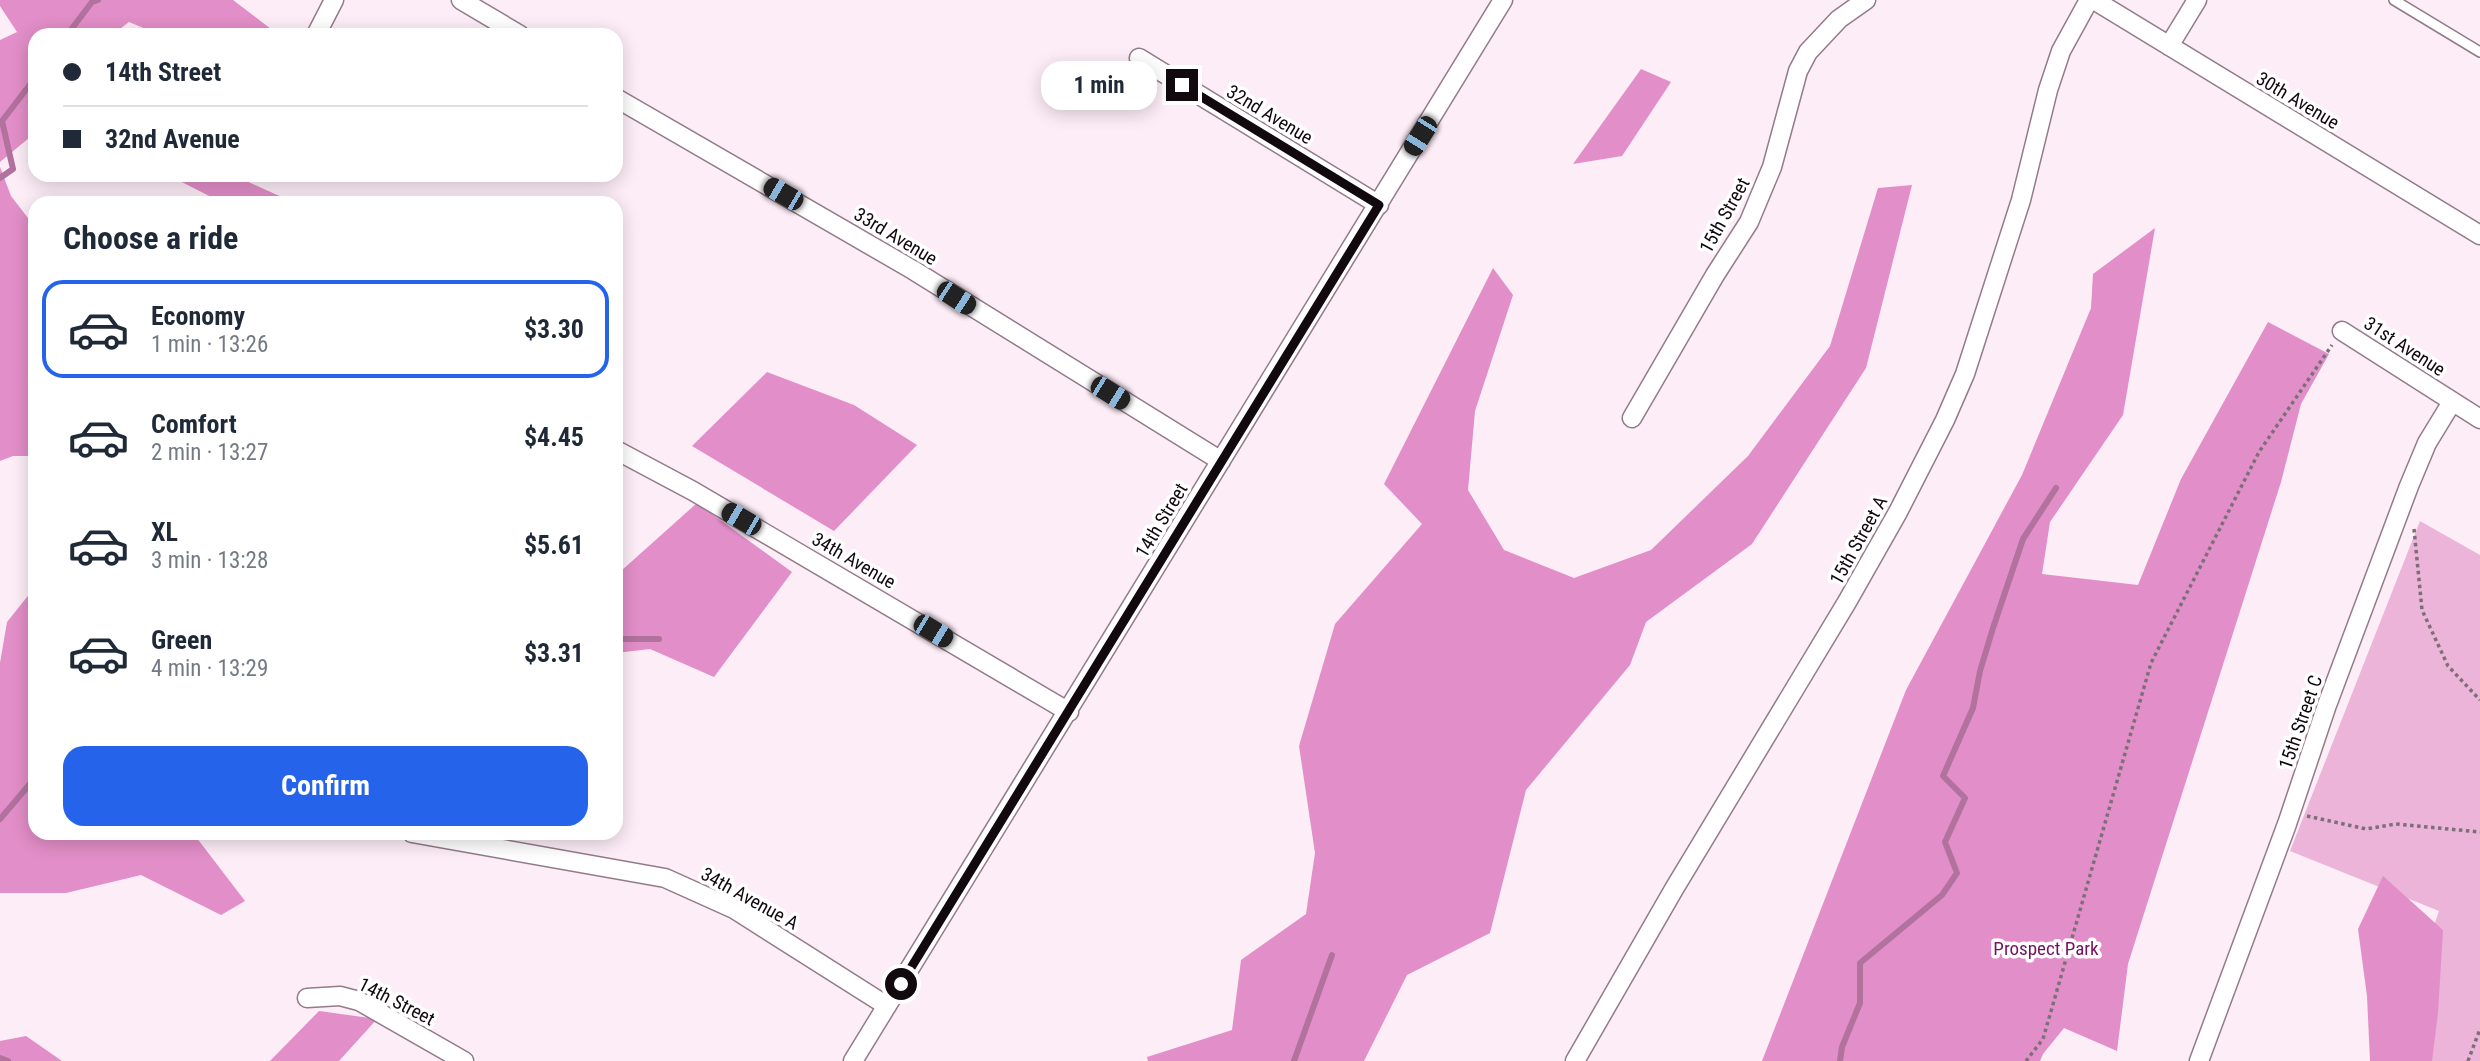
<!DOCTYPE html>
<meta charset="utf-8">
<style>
:root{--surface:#fff;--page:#f6f6f7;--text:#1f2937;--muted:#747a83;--line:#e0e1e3;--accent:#2563eb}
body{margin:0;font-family:"Roboto Condensed",sans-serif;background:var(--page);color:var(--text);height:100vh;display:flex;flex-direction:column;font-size:26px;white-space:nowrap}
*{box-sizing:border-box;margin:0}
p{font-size:23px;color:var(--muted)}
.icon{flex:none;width:38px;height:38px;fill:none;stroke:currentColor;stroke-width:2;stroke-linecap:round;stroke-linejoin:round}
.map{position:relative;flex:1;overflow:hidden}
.sheet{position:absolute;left:28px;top:196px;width:595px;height:644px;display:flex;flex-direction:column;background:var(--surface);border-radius:21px;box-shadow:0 4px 18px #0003}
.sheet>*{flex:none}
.top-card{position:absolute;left:28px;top:28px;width:595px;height:154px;border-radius:21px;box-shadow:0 4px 18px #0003;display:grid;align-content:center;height:154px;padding:0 35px;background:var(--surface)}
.end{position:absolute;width:32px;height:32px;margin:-16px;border:9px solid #11090e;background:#fff;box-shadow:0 0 0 4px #fff}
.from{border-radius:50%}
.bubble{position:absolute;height:49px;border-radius:21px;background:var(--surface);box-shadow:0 4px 18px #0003;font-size:23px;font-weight:700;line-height:49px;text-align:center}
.car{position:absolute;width:21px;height:42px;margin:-21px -10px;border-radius:9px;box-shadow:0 0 5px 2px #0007;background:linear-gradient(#222 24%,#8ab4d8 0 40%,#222 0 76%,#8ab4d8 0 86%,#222 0)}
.top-card b{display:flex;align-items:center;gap:24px;height:66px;font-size:26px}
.top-card b+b{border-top:2px solid var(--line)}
.top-card i{width:18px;height:18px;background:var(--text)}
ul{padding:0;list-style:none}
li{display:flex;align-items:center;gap:21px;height:98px;margin:0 14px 10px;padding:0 21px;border:4px solid transparent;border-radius:21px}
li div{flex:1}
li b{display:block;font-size:26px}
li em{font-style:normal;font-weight:700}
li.active{border-color:var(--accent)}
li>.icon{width:63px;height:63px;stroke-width:1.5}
h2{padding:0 35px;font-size:32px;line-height:84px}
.cta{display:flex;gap:14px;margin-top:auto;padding:14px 35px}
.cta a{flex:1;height:80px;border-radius:21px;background:var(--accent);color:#fff;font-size:28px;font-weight:700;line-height:80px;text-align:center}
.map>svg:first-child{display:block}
.green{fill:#ebb4d8}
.forest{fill:#e28ec8}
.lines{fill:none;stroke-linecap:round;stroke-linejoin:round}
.stream{stroke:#b1729d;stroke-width:6}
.service-casing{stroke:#937b8a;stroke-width:12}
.minor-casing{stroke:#937b8a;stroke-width:21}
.path{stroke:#7c7078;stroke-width:3.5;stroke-dasharray:3.5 3.5;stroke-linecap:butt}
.service{stroke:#fff;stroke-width:9}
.minor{stroke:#fff;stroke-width:18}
.route{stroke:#11090e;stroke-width:9}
.labels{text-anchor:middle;stroke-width:7;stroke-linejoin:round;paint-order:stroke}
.street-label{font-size:19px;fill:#11090e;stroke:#fff}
.park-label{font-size:19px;fill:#76115f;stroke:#fff}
</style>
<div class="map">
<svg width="2480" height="1061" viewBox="0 0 2480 1061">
<rect width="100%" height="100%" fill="#fdedf7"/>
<path class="green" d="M2420,521L2480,555V1061H2388L2439,911L2290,851Z"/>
<path class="forest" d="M0,0H233L279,35H160L129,22L112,35H35V133L0,162V40L17,32L0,6Z
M1641,69L1671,82L1622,156L1573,164Z
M0,167L11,196L35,227V267L28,322L35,335V456H13L0,461Z
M168,175H233L295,203H223Z
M1912,185L1866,368L1752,544L1646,622L1630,665L1526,790L1490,933L1407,975L1364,1061H1148L1147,1057L1232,1030L1241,960L1306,914L1315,853L1299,746L1335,624L1422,524L1384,484L1493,268L1513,295L1475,411L1468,490L1504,550L1574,578L1651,550L1748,456L1830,346L1878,188Z
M2155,228L2123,415L2050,522L2042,574L2138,585L2181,479L2268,322L2329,354L2301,404L2281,482L2128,964L2117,1051L2064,1028L2043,1054L2040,1061H1762L1906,690L2022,475L2091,308L2093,274Z
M767,372L854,405L917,445L834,531L692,446Z
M697,503L792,572L714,677L650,649L616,653V588L621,571Z
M35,587V833H193L245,901L221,915L141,875L66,893H0V663L7,622Z
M2383,876L2443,930L2438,1013L2432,1061H2370L2367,996L2358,929Z
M319,1011L377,1019L339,1061H270Z
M26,1036L62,1061H0V1041Z"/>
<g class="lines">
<path class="stream" d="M67,35L92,2L98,0
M0,178L13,169L2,121L35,78
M616,639H659
M0,819L35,778
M0,1058L8,1061
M1294,1061L1332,955
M1840,1061L1842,1047L1860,1003V963L1942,895L1957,873L1945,842L1965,798L1943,776L1973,708L1980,671L1993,628L2023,539L2056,488"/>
<defs>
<path id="service" d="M2394,0L2480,52"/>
<path id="minor" d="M461,0L520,35
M2094,0L2480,235
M316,35L334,0
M2169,46L2197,0
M1139,58L1379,205
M616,98L913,270L1221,461
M2342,331L2480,419
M1632,418L1715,275L1749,222L1772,167L1798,71L1808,52L1839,19L1866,0
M616,450L693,491L1069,712
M412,833L665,878L734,909L887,1006
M307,998L340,996L359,1001L464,1061
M853,1061L1503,0
M1575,1061L1674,889L1847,602L1898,512L1945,420L1965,374L2021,200L2048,90L2061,51L2089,0
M2199,1061L2287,824L2327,705L2409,486L2427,443L2452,402"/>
</defs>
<use href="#service" class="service-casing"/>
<use href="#minor" class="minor-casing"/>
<path class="path" d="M2414,529L2422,610L2448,666L2480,700
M2307,816L2366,829L2396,824L2480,832
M2026,1061L2043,1039L2151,663L2259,452L2332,345
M2468,1061L2480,1029"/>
<use href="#service" class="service"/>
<use href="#minor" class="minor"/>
</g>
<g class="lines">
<path class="route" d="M901,984L1379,205L1182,85"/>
</g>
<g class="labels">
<g class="street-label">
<text transform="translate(2298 100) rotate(31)" y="7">30th Avenue</text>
<text transform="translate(1270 114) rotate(31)" y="7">32nd Avenue</text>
<text transform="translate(1724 215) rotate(-61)" y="7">15th Street</text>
<text transform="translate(896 236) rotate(31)" y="7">33rd Avenue</text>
<text transform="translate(2405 346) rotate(33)" y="7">31st Avenue</text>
<text transform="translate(1161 520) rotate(-59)" y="7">14th Street</text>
<text transform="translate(1858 540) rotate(-61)" y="7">15th Street A</text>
<text transform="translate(854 560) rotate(30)" y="7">34th Avenue</text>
<text transform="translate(2300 722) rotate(-71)" y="7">15th Street C</text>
<text transform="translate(750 898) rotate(29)" y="7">34th Avenue A</text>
<text transform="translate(397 1001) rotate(27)" y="7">14th Street</text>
</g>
<g class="park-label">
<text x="2046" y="955">Prospect Park</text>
</g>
</g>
</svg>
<i class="end from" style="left:901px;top:984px"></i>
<i class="end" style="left:1182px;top:85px"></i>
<div class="bubble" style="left:1041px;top:61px;width:116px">1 min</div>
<i class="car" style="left:1420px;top:136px;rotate:212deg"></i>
<i class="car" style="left:783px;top:194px;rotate:300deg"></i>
<i class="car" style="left:956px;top:298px;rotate:123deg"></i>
<i class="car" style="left:1110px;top:393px;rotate:122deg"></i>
<i class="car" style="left:741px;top:519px;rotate:300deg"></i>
<i class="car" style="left:933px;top:631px;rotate:121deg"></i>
<div class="top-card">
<b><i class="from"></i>14th Street</b>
<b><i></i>32nd Avenue</b>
</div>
<section class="sheet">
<h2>Choose a ride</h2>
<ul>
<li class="active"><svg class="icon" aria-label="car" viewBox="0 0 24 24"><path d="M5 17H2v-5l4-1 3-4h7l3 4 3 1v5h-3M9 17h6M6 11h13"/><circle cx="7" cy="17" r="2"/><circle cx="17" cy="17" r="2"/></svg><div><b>Economy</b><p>1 min · 13:26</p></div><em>$3.30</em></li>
<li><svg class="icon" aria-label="car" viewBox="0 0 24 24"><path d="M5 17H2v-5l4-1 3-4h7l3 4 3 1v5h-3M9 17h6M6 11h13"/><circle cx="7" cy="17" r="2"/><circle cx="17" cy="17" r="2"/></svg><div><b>Comfort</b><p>2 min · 13:27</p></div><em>$4.45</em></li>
<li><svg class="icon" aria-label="car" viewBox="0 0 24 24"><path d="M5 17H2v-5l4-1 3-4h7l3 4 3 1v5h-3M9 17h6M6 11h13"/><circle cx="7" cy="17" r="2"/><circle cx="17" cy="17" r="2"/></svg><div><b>XL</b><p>3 min · 13:28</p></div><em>$5.61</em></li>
<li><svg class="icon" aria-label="car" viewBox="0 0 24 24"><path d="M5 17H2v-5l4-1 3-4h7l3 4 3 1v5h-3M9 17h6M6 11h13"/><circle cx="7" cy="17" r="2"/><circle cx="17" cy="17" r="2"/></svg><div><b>Green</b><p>4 min · 13:29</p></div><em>$3.31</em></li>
</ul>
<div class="cta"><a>Confirm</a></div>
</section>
</div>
